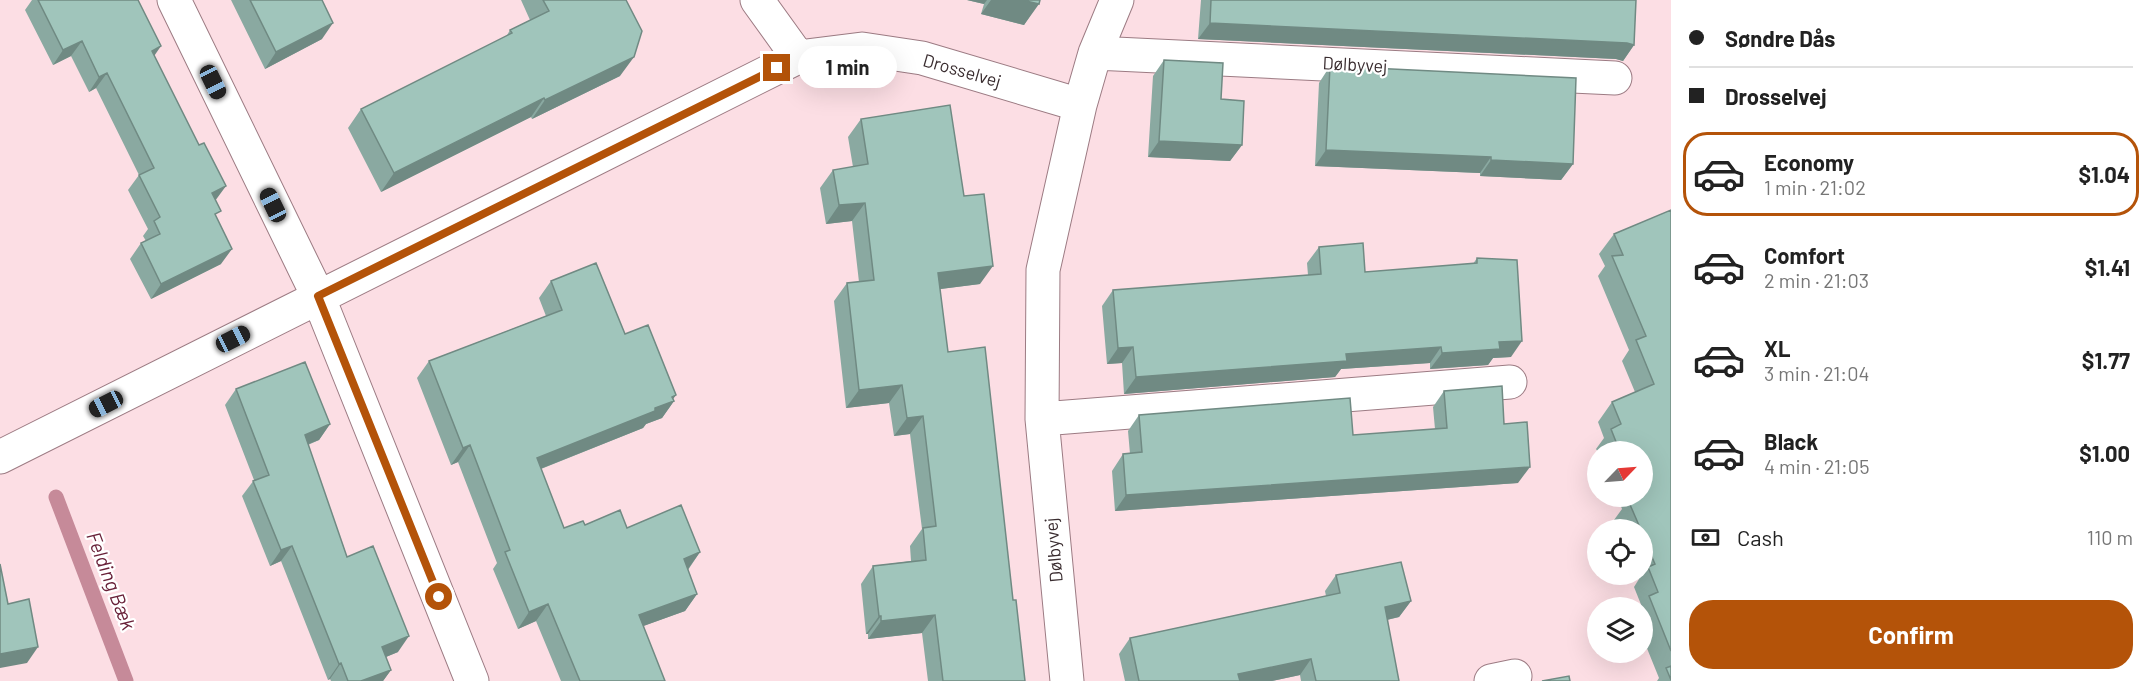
<!DOCTYPE html>
<meta charset="utf-8">
<style>
:root{--surface:#fff;--page:#f2f2f2;--text:#222;--muted:#767676;--line:#e0e0e0;--accent:#b45309}
body{margin:0;font-family:Barlow,sans-serif;background:var(--page);color:var(--text);height:100vh;display:flex;flex-direction:column;font-size:22px;white-space:nowrap}
*{box-sizing:border-box;margin:0}
p{font-size:20px;color:var(--muted)}
.icon{flex:none;width:33px;height:33px;fill:none;stroke:currentColor;stroke-width:2;stroke-linecap:round;stroke-linejoin:round}
.map{position:relative;flex:1;overflow:hidden}
.panel{display:flex;flex-direction:column;background:var(--surface);width:480px}
.panel>*{flex:none}
.hud{display:grid;align-content:center;height:132px;padding:0 18px;background:var(--surface)}
.needle{width:39px;rotate:65deg}
.controls{position:absolute;left:1587px;top:441px;display:grid;gap:12px}
.controls a{display:grid;place-items:center;width:66px;height:66px;border-radius:50%;background:var(--surface);box-shadow:0 6px 24px #0002;font-size:30px}
.end{position:absolute;width:27px;height:27px;margin:-14px;border:8px solid #b45309;background:#fff;box-shadow:0 0 0 3px #fff}
.from{border-radius:50%}
.bubble{position:absolute;height:42px;border-radius:21px;background:var(--surface);box-shadow:0 6px 24px #0002;font-size:20px;font-weight:700;line-height:42px;text-align:center}
.car{position:absolute;width:18px;height:36px;margin:-18px -9px;border-radius:8px;box-shadow:0 0 4px 2px #0007;background:linear-gradient(#222 24%,#8ab4d8 0 40%,#222 0 76%,#8ab4d8 0 86%,#222 0)}
.hud b{display:flex;align-items:center;gap:21px;height:57px;font-size:22px}
.hud b+b{border-top:2px solid var(--line)}
.hud i{width:15px;height:15px;background:var(--text)}
ul{padding:0;list-style:none}
li{display:flex;align-items:center;gap:18px;height:84px;margin:0 12px 9px;padding:0 6px;border:3px solid transparent;border-radius:24px}
li div{flex:1}
li b{display:block;font-size:22px}
li em{font-style:normal;font-weight:700}
li.current{border-color:var(--accent)}
li>.icon{width:54px;height:54px;stroke-width:1.5}
.pay{display:flex;align-items:center;gap:15px;height:66px;padding:0 18px;font-size:22px}
.pay p{margin-inline-start:auto}
.button{display:flex;gap:12px;margin-top:auto;padding:12px 18px}
.button a{flex:1;height:69px;border-radius:24px;background:var(--accent);color:#fff;font-size:24px;font-weight:700;line-height:69px;text-align:center}
main{display:flex;flex:1;min-height:0}
.map>svg:first-child{display:block}
.lines{fill:none;stroke-linecap:round;stroke-linejoin:round}
.stream{stroke:#c68a99;stroke-width:15}
.minor-casing{stroke:#9c7b83;stroke-width:35}
.minor{stroke:#fff;stroke-width:33}
.wall{fill:#8aa9a1}
.shaded-wall{fill:#708a83}
.building{fill:#a0c5bb;stroke:#708a83;stroke-width:1.5}
.route{stroke:#b45309;stroke-width:8}
.labels{text-anchor:middle;stroke-width:4.5;stroke-linejoin:round;paint-order:stroke}
.street-label{font-size:18px;fill:#3a2d30;stroke:#fff}
.water-label{font-size:20px;font-style:italic;fill:#692139;stroke:#fff}
</style>
<main>
<div class="map">
<svg width="1671" height="681" viewBox="0 0 1671 681">
<rect width="100%" height="100%" fill="#fcdee4"/>
<g class="lines">
<path class="stream" d="M56,497L126,681"/>
<defs>
<path id="minor" d="M174,0L318,296L472,681
M757,0L798,57
M1095,53L1615,78
M1042,419L1510,382
M0,457L798,57L862,49L922,58L1080,105
M1067,681L1042,419L1043,270L1080,105L1095,53L1117,0
M1491,681L1515,676"/>
</defs>
<use href="#minor" class="minor-casing"/>
<use href="#minor" class="minor"/>
</g>
<path class="wall" d="M32,0H138L154,56L216,200V217L221,264L151,299L130,259L141,243L146,241L143,236L148,229L128,190L139,175L96,88L89,92L71,56L53,65L25,10Z
M231,0H322V39L265,69Z
M521,0H626L620,76L532,119L531,117L381,192L348,128L361,109L506,37L510,30L530,20Z
M967,0H1040L1024,25L981,14L984,4Z
M1201,0H1636L1634,45L1623,61L1616,59L1198,39Z
M1164,60L1221,99L1242,145L1230,161L1148,157L1153,76Z
M1330,66L1573,164L1561,180L1480,176V173L1315,166L1319,83Z
M861,119L964,196L980,284L940,289L948,352L1013,600L1025,681H928L922,633L868,639V634H866L861,584L873,566L911,561L910,546L922,529L910,434L894,436L889,403L846,408L834,301L847,283L859,282L852,221L826,224L820,188L833,170L853,167L848,137Z
M1671,210V681H1657L1659,678L1642,636V608H1641L1642,607L1634,587L1639,579L1637,574H1642V530H1618L1614,520L1622,509L1617,496H1642V452H1598L1596,449L1604,438L1598,422L1612,402L1635,392L1622,361L1629,350L1598,276L1605,266L1599,254L1614,234Z
M1319,247L1365,272L1473,264L1477,258L1511,357L1493,358L1488,365L1430,369V363L1341,369L1335,377L1124,394L1122,363L1107,364L1102,306L1113,290L1308,275L1307,263Z
M551,281L625,334L674,401L662,418L646,424L643,428L541,469L564,528L585,525L627,528L700,552L688,570L697,594L685,611L643,626L665,681H561L536,621L518,629L493,569L497,563L458,462L451,465L417,378L429,361L546,316L539,298Z
M236,389L330,424L319,440L308,445L347,557L398,652L386,657L391,670L383,681H331L330,679L328,680L281,561L270,566L242,496L254,480L225,405Z
M1444,391L1504,424L1518,483L1115,511L1112,471L1123,454H1130L1128,431L1139,415L1353,435L1435,429L1433,407Z
M1336,575L1411,601L1399,617L1387,620L1399,681H1301L1300,675L1272,681H1125L1119,654L1130,638L1326,596L1325,591Z"/>
<path class="shaded-wall" d="M967,0H987L984,4Z
M991,0H1022L1039,4L1024,25L981,14Z
M333,23L322,39L265,69L276,52Z
M1210,23L1627,43L1634,45L1623,61L1616,59L1198,39Z
M82,41L71,56L53,65L63,50Z
M161,46L150,62L152,51Z
M634,57L620,76L532,119L545,100Z
M107,73L96,88L89,92L99,77Z
M544,98L531,117L381,192L394,173Z
M1159,141L1242,145L1230,161L1148,157Z
M1326,150L1491,157L1480,173L1315,166Z
M1491,160L1573,164L1561,180L1480,176Z
M226,186L215,201L212,193Z
M865,203L852,221L826,224L839,205Z
M232,249L221,264L151,299L161,284Z
M993,266L980,284L925,291L938,273Z
M1522,341L1511,357L1493,358L1488,365L1430,369L1442,353L1499,342Z
M1133,347L1122,363L1107,364L1118,348Z
M1441,347L1430,363L1341,369L1335,377L1124,394L1136,377L1346,354Z
M902,385L889,403L846,408L859,390Z
M676,395L671,402L674,401L662,418L646,424L643,428L525,475L537,458L655,408L672,397Z
M923,416L910,434L894,436L907,418Z
M330,424L319,440L293,450L305,435Z
M470,445L458,462L451,465L463,448Z
M1530,467L1518,483L1115,511L1126,495Z
M292,546L281,561L270,566L281,550Z
M700,552L688,569L672,576L684,559Z
M697,594L685,611L627,632L639,615Z
M1411,601L1399,617L1373,623L1385,607Z
M548,604L536,621L518,629L529,612Z
M935,615L922,633L868,639L881,621Z
M879,616H881L868,634H866Z
M409,636L398,652L371,663L382,647Z
M38,647L27,663L0,668V654Z
M1311,659L1300,675L1272,681H1234L1238,674Z
M341,663L330,679L328,680L339,664Z
M391,670L383,681H361Z"/>
<path class="building" d="M38,0H138L161,46L152,51L199,145L204,143L226,186L212,193L221,211L215,214L232,249L161,284L141,243L160,234L154,221L160,217L139,175L154,168L107,73L99,77L82,41L63,50Z
M250,0H322L333,23L276,52Z
M543,0H626L642,31L634,57L545,100L544,98L394,173L361,109L512,33L510,30L549,11Z
M1022,0H1040L1039,4Z
M1211,0H1636L1634,45L1627,43L1210,23Z
M1164,60L1223,63L1221,99L1244,101L1242,145L1159,141Z
M1330,66L1576,78L1573,164L1491,160V157L1326,150Z
M950,105L964,196L984,194L993,266L938,273L948,352L985,347L1013,600H1016L1025,681H943L935,615L881,621V616H879L873,566L926,560L923,528L936,526L923,416L907,418L902,385L859,390L847,283L874,280L865,203L839,205L833,170L868,164L861,119Z
M1671,210V651L1649,596L1658,592L1648,567L1655,564L1642,534V530H1641L1628,500L1636,496H1642V452H1620L1611,429L1621,424L1612,402L1654,384L1636,340L1646,336L1612,256L1623,255L1614,234Z
M1363,243L1365,272L1477,263V258L1517,260L1522,341L1499,342L1500,349L1442,353L1441,347L1346,354L1347,361L1136,377L1133,347L1118,348L1113,290L1321,274L1319,247Z
M596,263L625,334L648,325L676,395L672,397L674,401L655,408V411L537,458L564,528L583,521L585,525L620,510L627,528L681,505L700,552L684,559L697,594L639,615L665,681H580L548,604L529,612L505,552L510,550L470,445L463,448L429,361L562,310L551,281Z
M305,362L330,424L305,435L347,557L373,546L409,636L382,647L391,670L361,681H348L341,663L339,664L292,546L281,550L253,481L269,475L236,389Z
M1502,386L1504,424L1527,422L1530,467L1126,495L1123,454L1142,452L1139,415L1350,398L1353,435L1447,428L1444,391Z
M1401,562L1411,601L1385,607L1399,681H1316L1311,659L1238,674L1240,681H1139L1130,638L1340,593L1336,575Z
M0,564L8,604L29,599L38,647L0,654Z
M1671,666V680L1666,668Z
M1569,676L1570,681H1542Z"/>
<g class="lines">
<path class="route" d="M439,597L318,296L777,68"/>
</g>
<g class="labels">
<g class="street-label">
<text transform="translate(1355 65) rotate(3)" y="6">Dølbyvej</text>
<text transform="translate(962 71) rotate(16)" y="6">Drosselvej</text>
<text transform="translate(1054 550) rotate(-95)" y="6">Dølbyvej</text>
</g>
<g class="water-label">
<text transform="translate(111 581) rotate(69)" y="7">Felding Bæk</text>
</g>
</g>
</svg>
<div class="controls">
<a><svg class="needle" viewBox="-14 -14 28 28"><path d="M0-13l5 13h-10z" fill="#e53935"/><path d="M0 13l5-13h-10z" fill="#767676"/></svg></a>
<a><svg class="icon" aria-label="locate" viewBox="0 0 24 24"><circle cx="12" cy="12" r="6"/><path d="M12 2v4M12 18v4M2 12h4M18 12h4"/></svg></a>
<a><svg class="icon" aria-label="layers" viewBox="0 0 24 24"><path d="M12 4l9 5-9 5-9-5zM3 14l9 5 9-5"/></svg></a>
</div>
<i class="end from" style="left:439px;top:597px"></i>
<i class="end" style="left:777px;top:68px"></i>
<div class="bubble" style="left:798px;top:46px;width:99px">1 min</div>
<i class="car" style="left:213px;top:82px;rotate:154deg"></i>
<i class="car" style="left:273px;top:205px;rotate:334deg"></i>
<i class="car" style="left:233px;top:339px;rotate:63deg"></i>
<i class="car" style="left:106px;top:404px;rotate:243deg"></i>
</div>
<section class="panel">
<div class="hud">
<b><i class="from"></i>Søndre Dås</b>
<b><i></i>Drosselvej</b>
</div>
<ul>
<li class="current"><svg class="icon" aria-label="car" viewBox="0 0 24 24"><path d="M5 17H2v-5l4-1 3-4h7l3 4 3 1v5h-3M9 17h6M6 11h13"/><circle cx="7" cy="17" r="2"/><circle cx="17" cy="17" r="2"/></svg><div><b>Economy</b><p>1 min · 21:02</p></div><em>$1.04</em></li>
<li><svg class="icon" aria-label="car" viewBox="0 0 24 24"><path d="M5 17H2v-5l4-1 3-4h7l3 4 3 1v5h-3M9 17h6M6 11h13"/><circle cx="7" cy="17" r="2"/><circle cx="17" cy="17" r="2"/></svg><div><b>Comfort</b><p>2 min · 21:03</p></div><em>$1.41</em></li>
<li><svg class="icon" aria-label="car" viewBox="0 0 24 24"><path d="M5 17H2v-5l4-1 3-4h7l3 4 3 1v5h-3M9 17h6M6 11h13"/><circle cx="7" cy="17" r="2"/><circle cx="17" cy="17" r="2"/></svg><div><b>XL</b><p>3 min · 21:04</p></div><em>$1.77</em></li>
<li><svg class="icon" aria-label="car" viewBox="0 0 24 24"><path d="M5 17H2v-5l4-1 3-4h7l3 4 3 1v5h-3M9 17h6M6 11h13"/><circle cx="7" cy="17" r="2"/><circle cx="17" cy="17" r="2"/></svg><div><b>Black</b><p>4 min · 21:05</p></div><em>$1.00</em></li>
</ul>
<div class="pay"><svg class="icon" aria-label="cash" viewBox="0 0 24 24"><path d="M3 7h18v10H3z"/><circle cx="12" cy="12" r="2"/></svg>Cash<p>110 m</p></div>
<div class="button"><a>Confirm</a></div>
</section>
</main>
